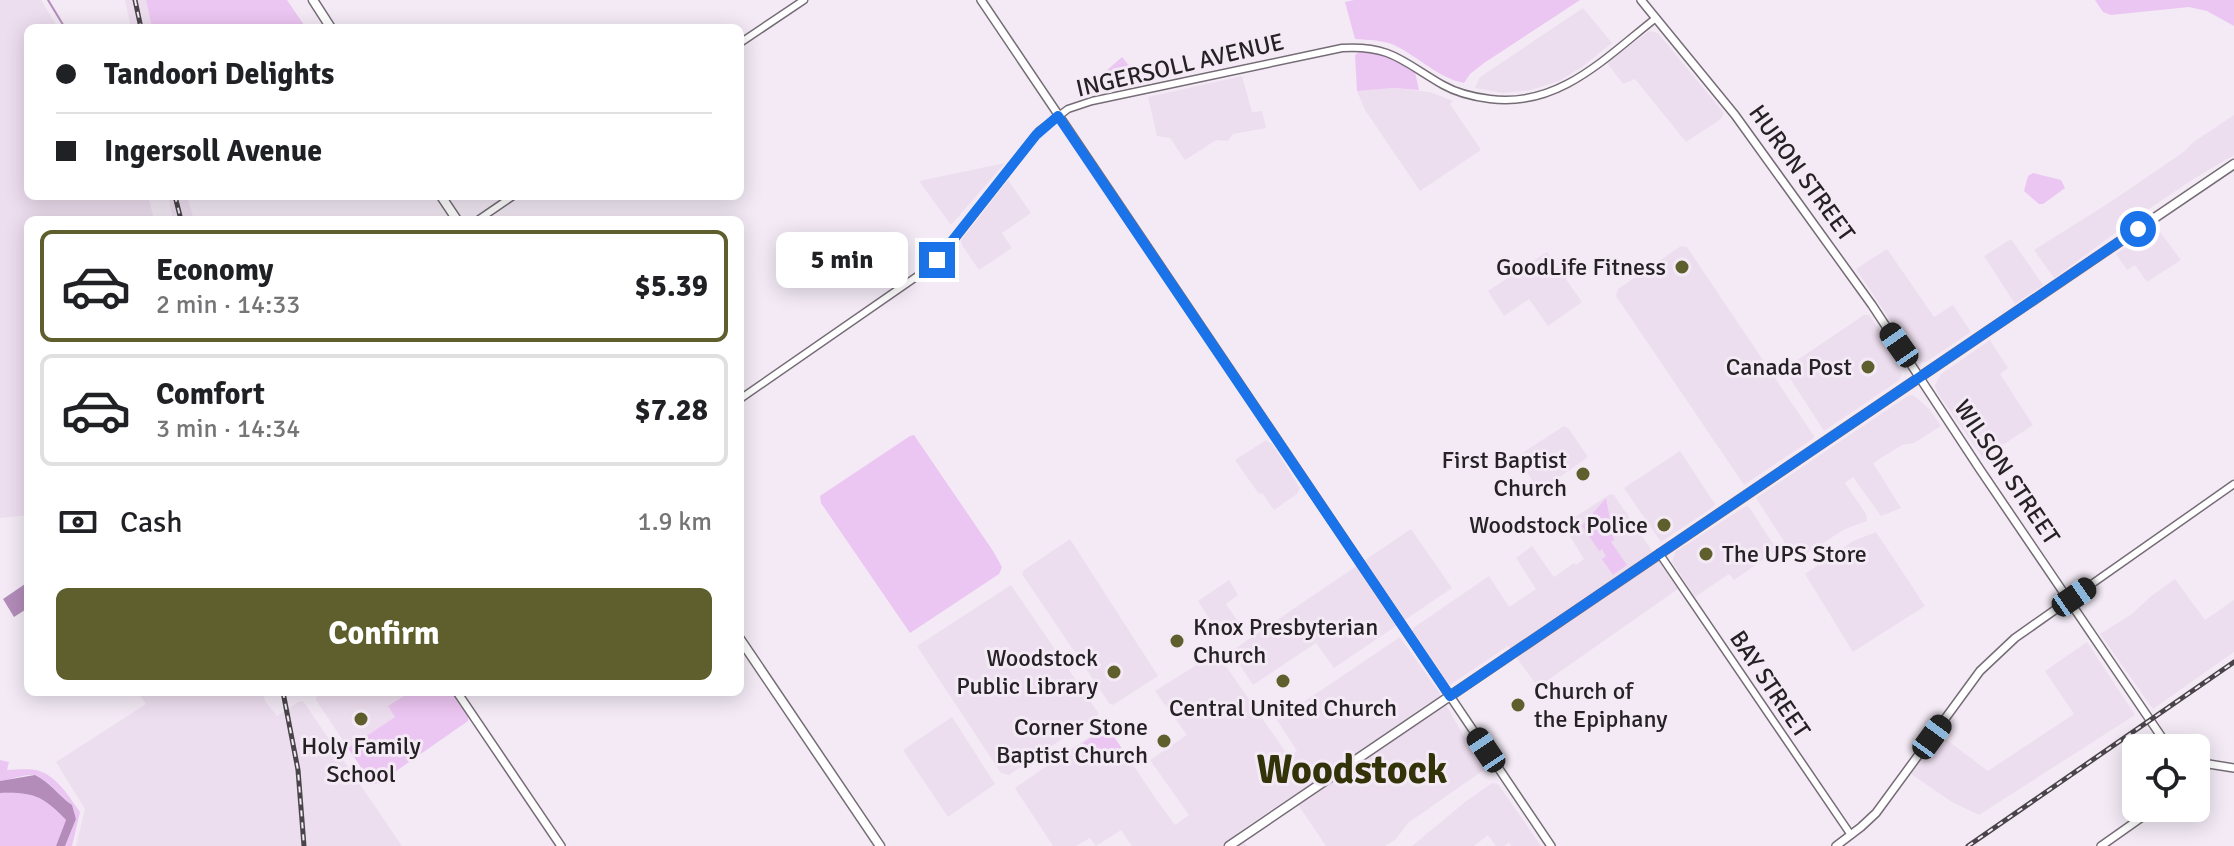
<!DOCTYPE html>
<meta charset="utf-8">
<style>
:root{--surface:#fff;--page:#f2f2f2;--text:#202124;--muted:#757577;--line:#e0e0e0;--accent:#5e5f2d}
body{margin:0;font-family:Signika,sans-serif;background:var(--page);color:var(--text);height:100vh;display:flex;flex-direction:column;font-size:30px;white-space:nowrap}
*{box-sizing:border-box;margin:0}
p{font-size:26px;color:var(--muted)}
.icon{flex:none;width:44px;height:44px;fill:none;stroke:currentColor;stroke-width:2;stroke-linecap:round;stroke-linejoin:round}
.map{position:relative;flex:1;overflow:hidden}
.details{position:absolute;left:24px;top:216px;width:720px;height:480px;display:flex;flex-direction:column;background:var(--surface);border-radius:12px;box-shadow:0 4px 20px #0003}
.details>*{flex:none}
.guide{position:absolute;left:24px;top:24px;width:720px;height:176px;border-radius:12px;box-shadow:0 4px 20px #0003;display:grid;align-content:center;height:176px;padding:0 32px;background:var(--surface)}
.buttons{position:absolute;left:2122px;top:734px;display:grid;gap:16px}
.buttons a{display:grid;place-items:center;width:88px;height:88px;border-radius:12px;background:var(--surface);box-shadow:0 4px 20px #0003;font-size:40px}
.end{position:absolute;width:36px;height:36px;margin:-18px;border:10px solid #1a73e8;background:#fff;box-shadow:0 0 0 4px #fff}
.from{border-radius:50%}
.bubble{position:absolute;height:56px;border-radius:12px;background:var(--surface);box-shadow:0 4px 20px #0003;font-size:26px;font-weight:700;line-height:56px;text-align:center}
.car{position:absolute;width:24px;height:48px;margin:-24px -12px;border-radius:10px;box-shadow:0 0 6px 2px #0007;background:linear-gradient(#222 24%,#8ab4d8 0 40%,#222 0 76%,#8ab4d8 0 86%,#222 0)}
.guide b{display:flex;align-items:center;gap:28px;height:76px;font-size:30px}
.guide b+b{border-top:2px solid var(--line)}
.guide i{width:20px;height:20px;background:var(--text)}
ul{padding:14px 0 0;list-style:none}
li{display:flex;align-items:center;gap:24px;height:112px;margin:0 16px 12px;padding:0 16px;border:4px solid var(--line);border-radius:12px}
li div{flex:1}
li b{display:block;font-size:30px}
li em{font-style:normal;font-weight:700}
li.on{border-color:var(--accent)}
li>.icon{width:72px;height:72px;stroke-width:1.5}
.pay{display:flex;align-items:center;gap:20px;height:88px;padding:0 32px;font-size:30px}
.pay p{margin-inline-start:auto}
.cta{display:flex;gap:16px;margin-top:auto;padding:16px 32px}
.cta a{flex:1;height:92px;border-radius:12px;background:var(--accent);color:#fff;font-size:32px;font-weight:700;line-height:92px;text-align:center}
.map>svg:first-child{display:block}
.built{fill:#eddeef}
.green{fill:#ecc6f2}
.water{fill:#b38cba}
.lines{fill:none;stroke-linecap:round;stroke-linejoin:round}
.stream{stroke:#b38cba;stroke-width:2}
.tertiary-casing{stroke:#756c76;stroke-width:9}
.secondary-casing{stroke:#756c76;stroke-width:10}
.primary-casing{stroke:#756c76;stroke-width:11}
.tertiary{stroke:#fff;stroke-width:6}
.secondary{stroke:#fff;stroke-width:7}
.primary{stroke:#fff;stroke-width:8}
.rail-casing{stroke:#494449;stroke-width:5}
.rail{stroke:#f3eaf5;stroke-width:2;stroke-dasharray:6;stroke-linecap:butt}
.route{stroke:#1a73e8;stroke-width:10}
.poi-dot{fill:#5e5f2d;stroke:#f3eaf5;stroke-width:3}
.labels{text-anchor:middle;stroke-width:6;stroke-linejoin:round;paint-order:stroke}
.street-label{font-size:24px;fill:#252125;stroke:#f3eaf5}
.poi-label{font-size:24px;fill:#252125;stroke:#f3eaf5;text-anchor:end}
.town-label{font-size:40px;font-weight:bold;fill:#323308;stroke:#f3eaf5}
</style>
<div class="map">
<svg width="2234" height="846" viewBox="0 0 2234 846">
<rect width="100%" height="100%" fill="#f3eaf5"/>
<path class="built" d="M0,0H41L58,28H28V196H148L154,220H28V515L0,518Z
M125,0H146L152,28H131Z
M1583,8L1612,43L1582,67L1559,81L1531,90L1503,93L1475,88L1480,77Z
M1649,31L1658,33L1724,113L1721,119L1686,142L1635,79L1623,84L1607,63Z
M1242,76L1252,112L1262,111L1266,128L1233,134L1228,141L1216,140L1185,160L1170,138L1157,136L1148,97Z
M1393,88L1430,92L1453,101L1450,104L1481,150L1420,191L1365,110L1357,91Z
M2234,115V155L2195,178L2137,217L2054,278L2034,250L2112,201L2185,151L2192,143Z
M1005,163L951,225L919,181Z
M1008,180L1031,213L1002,233L1012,248L979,270L962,245L961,240Z
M168,196H187L194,220H173Z
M2156,230L2160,232L2181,260L2147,282L2135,265L2127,270L2116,254L2150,231Z
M2011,239L2043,285L2015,304L1984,256Z
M1681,246L1687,247L1814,436V438L1744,485L1616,296L1618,289Z
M1887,249L1934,317L1953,305L1971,332L1926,362H1921L1915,357L1856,269Z
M1547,252L1582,302L1548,326L1529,299L1504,316L1488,291Z
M1864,315H1869L1891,347L1902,375L1898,381L1824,431L1784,369Z
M1990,340L2008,368L2000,374L2033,425L1983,458L1937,392L1935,385L1941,374Z
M1912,395L1918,399L1930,410L1941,426L1914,443L1902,445L1873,463L1901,508L1881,516L1853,477L1845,483L1866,514L1867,521L1845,529L1796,560L1756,498L1906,397Z
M1564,426L1569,429L1588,457L1540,491L1516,457Z
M1266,440L1272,444L1300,488L1297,494L1274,510L1262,493L1259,494L1235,460Z
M1680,451L1715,504L1712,508L1661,542L1624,488Z
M1610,494L1614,495L1678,589L1538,687L1508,646L1450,685L1447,682L1412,631L1413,628L1489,576L1509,607L1536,589L1516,558L1532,546L1554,577L1574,563L1576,565L1584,559L1563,525Z
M1746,506L1749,507L1777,550L1734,580L1729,574L1695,597L1672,562L1675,552Z
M1411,529L1452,588L1334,668L1316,643L1253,685L1234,656L1233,650Z
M1876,532L1925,606L1853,652L1805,574L1853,541Z
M1070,539L1158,676L1113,705L1109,703L1022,574L1024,570Z
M2175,579L2205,620L2234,600V652L2153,709L2100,634L2132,614L2150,597Z
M1229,580L1238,595L1226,604L1243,629L1225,637L1220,635L1198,601Z
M1011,585L1099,714L1009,775L1001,773L917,646Z
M1400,637L1439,692L1463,735L1488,767L1408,823L1396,839L1385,846H1326L1292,796L1237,833L1247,846H1132L1121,830L1096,846L1090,838L1076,846H1053L1015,788L1106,725L1158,802L1175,825L1189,815L1150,760L1187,735L1155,691L1203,661L1215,656H1219L1289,757L1297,751L1277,720Z
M2087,642L2135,715L1979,815L1952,802L1911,774L1939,734L1988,771L2074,714L2045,671Z
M138,692H263L265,701L277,716L298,702L303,701L402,846H76L85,809L56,762L146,704Z
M317,692H410L388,706L395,717L348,748L316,700Z
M952,717L995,784L948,817L903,750Z
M1492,783L1498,784L1541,846H1511L1509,843L1504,846H1496L1488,835L1474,846H1412L1465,802Z"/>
<path class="green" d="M146,0H287L306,28H152Z
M1354,0H1580L1484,63L1470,74L1464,83C1438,78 1418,56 1394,45C1382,40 1369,40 1355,39L1345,2Z
M2095,0H2234V26L2207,11L2189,7L2111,15L2103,12Z
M1361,51L1384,55L1415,72L1419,90L1393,88L1357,91L1355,55Z
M1122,57L1135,73V83L1085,94L1090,85Z
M2033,173L2061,180L2065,188L2043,204H2039L2024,191L2028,176Z
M914,435L993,551L1002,567L999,574L910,633L821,503L820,496L910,436Z
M1606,498L1614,540L1611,542L1627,565L1613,575L1602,559L1606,556L1602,549L1599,551L1582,526Z
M410,692H452L468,717V721L379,783L372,784L348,748L395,717L388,706Z
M1106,728H1108L1125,753C1107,766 1094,761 1083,743Z
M0,760L9,762L7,770C17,770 30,768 39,771C57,776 70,798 80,812L72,846H65L76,819L72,805C62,798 45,777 34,775C24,774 10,780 0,781Z
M0,793C34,792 42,796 66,820L56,846H0Z"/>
<path class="water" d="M28,582V608L14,617L3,599Z
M35,775C50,782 59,796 72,805L76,819L65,846H56L66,820C43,796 33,792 0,793V781Z"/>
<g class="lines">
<path class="stream" d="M48,0L65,28"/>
<defs>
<path id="tertiary" d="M740,43L804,0
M478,220L513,196
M740,399L929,268L946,250L1039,131L1068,109L1092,101L1342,48C1391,45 1403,62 1443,85C1457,93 1474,97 1490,99C1559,108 1606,57 1656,18
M1659,553L1851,835
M2069,600L2234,484"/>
<path id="secondary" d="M981,0L1551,846
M1641,0L1735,115L1872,305L1979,468L2169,748
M457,692L561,846
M2196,762L2234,768
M2196,777L2203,763
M1836,846L1861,827L1876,813L1980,671L2015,638L2069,600
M2101,846L2155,808"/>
<path id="primary" d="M313,0L331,28
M441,196L457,220
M740,639L880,846
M1229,846L2234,164"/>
</defs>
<use href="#tertiary" class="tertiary-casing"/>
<use href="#secondary" class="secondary-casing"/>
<use href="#primary" class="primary-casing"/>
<use href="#tertiary" class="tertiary"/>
<use href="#secondary" class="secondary"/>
<use href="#primary" class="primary"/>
<defs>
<path id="rail" d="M135,0L141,28
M175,196L181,220
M283,692L298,770L304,846
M1968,846L2234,662"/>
</defs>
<use href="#rail" class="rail-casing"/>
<use href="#rail" class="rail"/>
</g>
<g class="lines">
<path class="route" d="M937,260L1036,135L1058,116L1450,696L2138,229"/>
</g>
<g class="poi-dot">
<circle cx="1682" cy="267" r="8"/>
<circle cx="1868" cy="367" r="8"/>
<circle cx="1583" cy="474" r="8"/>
<circle cx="1664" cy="525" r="8"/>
<circle cx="1706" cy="554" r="8"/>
<circle cx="1177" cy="641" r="8"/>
<circle cx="1114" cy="672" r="8"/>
<circle cx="1283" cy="681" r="8"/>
<circle cx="1518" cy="705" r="8"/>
<circle cx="361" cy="719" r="8"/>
<circle cx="1164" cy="741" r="8"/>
</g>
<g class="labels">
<g class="street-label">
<text transform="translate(1180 65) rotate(-13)" y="8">INGERSOLL AVENUE</text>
<text transform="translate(1802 173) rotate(54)" y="8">HURON STREET</text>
<text transform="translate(2007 472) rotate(56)" y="8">WILSON STREET</text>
<text transform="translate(1770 684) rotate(56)" y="8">BAY STREET</text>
</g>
<g class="poi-label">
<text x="1666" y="275">GoodLife Fitness</text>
<text x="1852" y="375">Canada Post</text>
<text x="1567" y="468">First Baptist<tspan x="1567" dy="28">Church</tspan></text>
<text x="1648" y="533">Woodstock Police</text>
<text x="1722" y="562" text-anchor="start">The UPS Store</text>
<text x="1193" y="635" text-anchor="start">Knox Presbyterian<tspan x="1193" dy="28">Church</tspan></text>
<text x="1098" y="666">Woodstock<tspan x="1098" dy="28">Public Library</tspan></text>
<text x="1534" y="699" text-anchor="start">Church of<tspan x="1534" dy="28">the Epiphany</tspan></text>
<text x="1283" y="716" text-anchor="middle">Central United Church</text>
<text x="1148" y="735">Corner Stone<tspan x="1148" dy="28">Baptist Church</tspan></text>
<text x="361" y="754" text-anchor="middle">Holy Family<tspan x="361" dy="28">School</tspan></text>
</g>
<g class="town-label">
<text x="1352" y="783">Woodstock</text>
</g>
</g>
</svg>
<div class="buttons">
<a><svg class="icon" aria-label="locate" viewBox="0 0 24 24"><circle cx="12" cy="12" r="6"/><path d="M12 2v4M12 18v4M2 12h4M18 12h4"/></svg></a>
</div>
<i class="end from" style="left:2138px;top:229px"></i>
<i class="end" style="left:937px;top:260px"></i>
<div class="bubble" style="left:776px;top:232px;width:132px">5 min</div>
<i class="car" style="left:1899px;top:345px;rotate:325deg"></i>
<i class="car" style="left:2074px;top:597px;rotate:55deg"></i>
<i class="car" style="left:1932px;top:737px;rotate:36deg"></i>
<i class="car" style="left:1486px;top:750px;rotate:326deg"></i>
<div class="guide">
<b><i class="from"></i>Tandoori Delights</b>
<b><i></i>Ingersoll Avenue</b>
</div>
<section class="details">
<ul>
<li class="on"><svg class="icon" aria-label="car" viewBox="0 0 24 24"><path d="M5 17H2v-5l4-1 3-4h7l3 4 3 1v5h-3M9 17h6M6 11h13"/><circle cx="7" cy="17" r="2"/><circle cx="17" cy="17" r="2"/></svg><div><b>Economy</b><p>2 min · 14:33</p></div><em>$5.39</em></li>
<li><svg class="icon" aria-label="car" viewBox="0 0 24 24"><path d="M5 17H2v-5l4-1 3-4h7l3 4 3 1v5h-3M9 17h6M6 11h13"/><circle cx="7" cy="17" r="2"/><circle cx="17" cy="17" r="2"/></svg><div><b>Comfort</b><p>3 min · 14:34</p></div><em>$7.28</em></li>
</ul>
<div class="pay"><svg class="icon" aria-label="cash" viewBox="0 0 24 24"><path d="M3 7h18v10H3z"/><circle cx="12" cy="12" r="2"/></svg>Cash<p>1.9 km</p></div>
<div class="cta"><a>Confirm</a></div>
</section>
</div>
